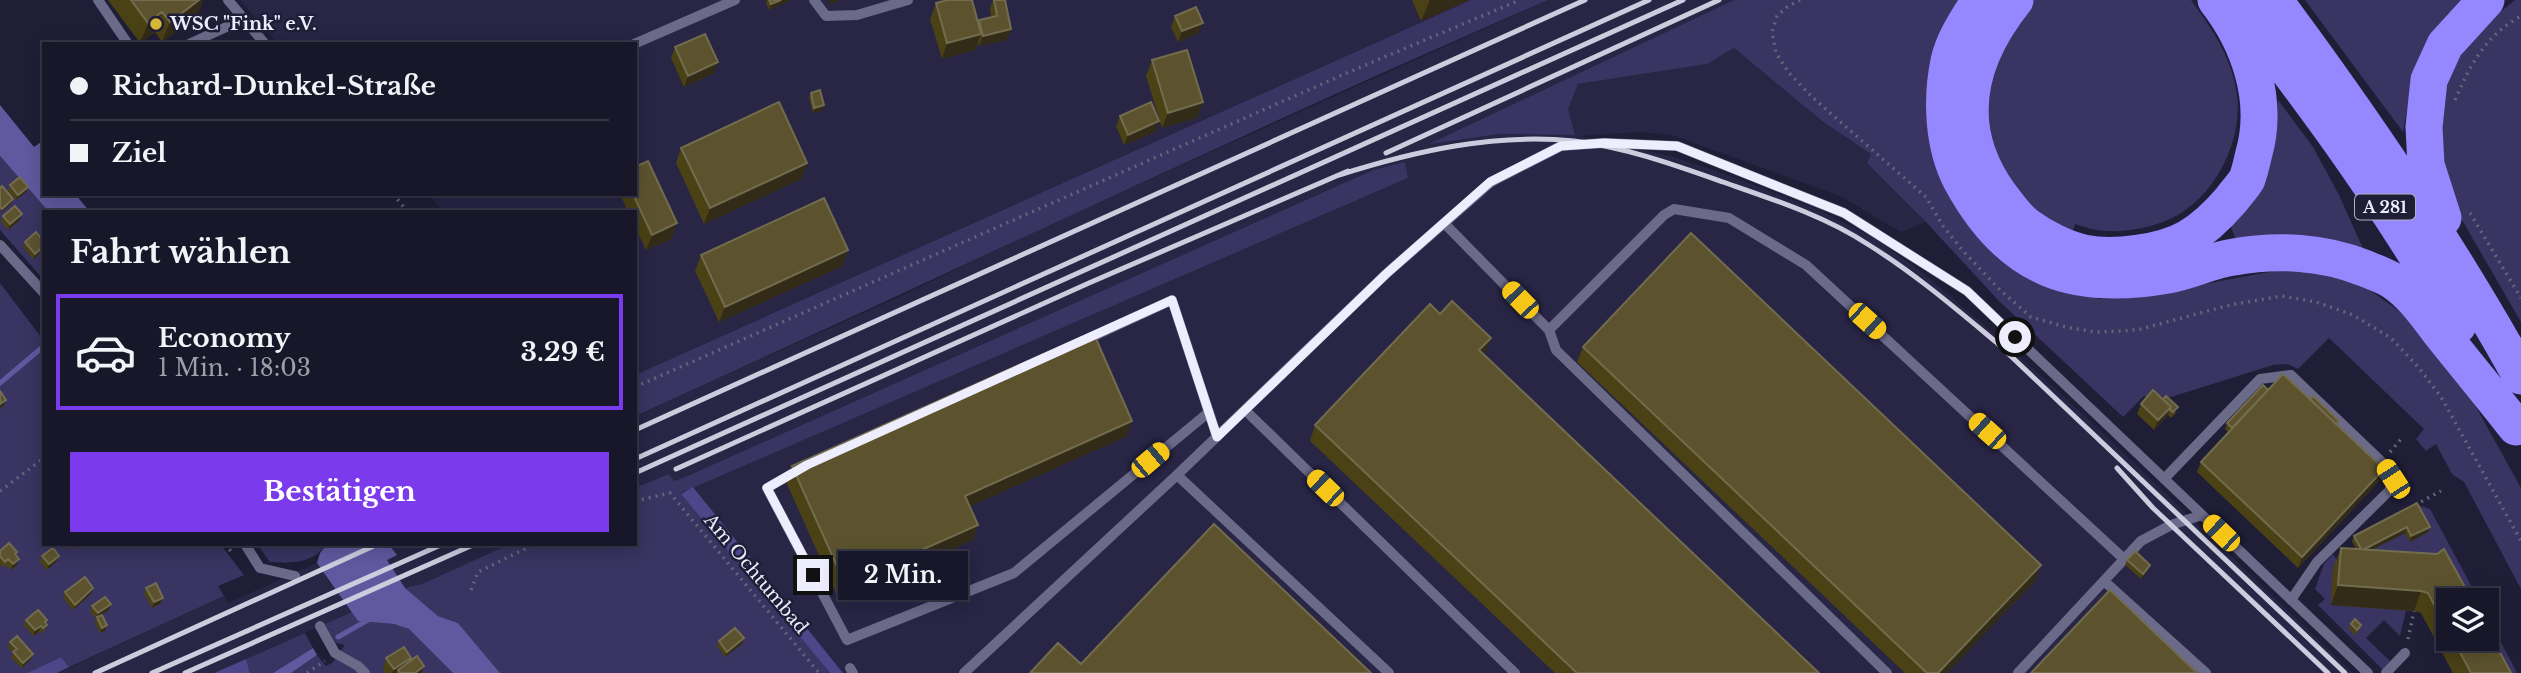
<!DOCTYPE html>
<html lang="de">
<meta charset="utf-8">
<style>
:root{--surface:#181629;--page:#211f31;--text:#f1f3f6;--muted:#9f9fa8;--line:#363546;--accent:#7c3aed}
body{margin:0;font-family:"Libre Baskerville",serif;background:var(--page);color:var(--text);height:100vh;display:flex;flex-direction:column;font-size:26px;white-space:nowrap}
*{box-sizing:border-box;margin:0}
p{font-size:23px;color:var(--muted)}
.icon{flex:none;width:38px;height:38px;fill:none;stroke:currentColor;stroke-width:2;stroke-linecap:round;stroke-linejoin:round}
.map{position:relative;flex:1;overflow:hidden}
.details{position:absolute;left:42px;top:210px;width:595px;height:336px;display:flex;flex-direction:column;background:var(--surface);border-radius:0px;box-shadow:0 4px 18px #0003,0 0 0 2px var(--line)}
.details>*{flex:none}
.guide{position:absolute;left:42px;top:42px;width:595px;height:154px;border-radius:0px;box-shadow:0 4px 18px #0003,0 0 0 2px var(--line);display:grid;align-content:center;height:154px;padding:0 28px;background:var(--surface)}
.controls{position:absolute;left:2436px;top:588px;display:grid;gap:14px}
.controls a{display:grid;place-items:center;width:63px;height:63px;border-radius:0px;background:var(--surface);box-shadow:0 4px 18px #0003,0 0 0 2px var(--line);font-size:35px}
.end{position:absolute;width:32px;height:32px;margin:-16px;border:9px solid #ededfe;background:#111;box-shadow:0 0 0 4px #111}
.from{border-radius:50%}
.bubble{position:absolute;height:49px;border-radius:0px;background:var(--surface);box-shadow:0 4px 18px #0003,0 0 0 2px var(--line);font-size:23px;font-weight:800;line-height:49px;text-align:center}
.car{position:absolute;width:21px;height:42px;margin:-21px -10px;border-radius:9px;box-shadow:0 0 5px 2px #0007;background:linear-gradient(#f5c518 24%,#345 0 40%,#f5c518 0 76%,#345 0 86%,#f5c518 0)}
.guide b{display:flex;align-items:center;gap:24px;height:66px;font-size:26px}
.guide b+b{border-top:2px solid var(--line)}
.guide i{width:18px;height:18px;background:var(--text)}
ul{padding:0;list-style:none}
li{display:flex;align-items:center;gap:21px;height:116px;margin:0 14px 10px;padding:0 14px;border:4px solid transparent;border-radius:0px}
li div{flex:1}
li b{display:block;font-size:26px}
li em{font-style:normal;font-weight:800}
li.selected{border-color:var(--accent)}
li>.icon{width:63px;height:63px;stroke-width:1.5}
h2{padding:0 28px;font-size:32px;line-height:84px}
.button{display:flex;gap:14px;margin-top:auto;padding:14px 28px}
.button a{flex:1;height:80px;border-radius:0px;background:var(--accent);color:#fff;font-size:28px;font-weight:800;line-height:80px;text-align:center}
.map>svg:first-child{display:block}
.built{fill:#282545}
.green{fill:#393461}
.forest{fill:#4e4689}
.water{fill:#61599f}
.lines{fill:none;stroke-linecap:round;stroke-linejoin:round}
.stream{stroke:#61599f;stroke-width:5}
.path{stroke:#65647a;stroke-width:3.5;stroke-dasharray:2 5;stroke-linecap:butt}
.service{stroke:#6c6a89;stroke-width:10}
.motorway{stroke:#9587fd;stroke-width:37}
.rail{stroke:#ccccde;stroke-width:5}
.wall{fill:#4a4115}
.shaded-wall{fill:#322b18}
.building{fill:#5c532e;stroke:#726c4e;stroke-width:2}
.route{stroke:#ededfe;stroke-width:9}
.poi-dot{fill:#d3b635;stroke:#201e37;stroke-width:2.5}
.labels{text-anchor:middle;stroke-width:5;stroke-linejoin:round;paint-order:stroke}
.shield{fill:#201e37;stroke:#b0afc2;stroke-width:2}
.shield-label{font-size:16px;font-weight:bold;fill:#ededfe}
.poi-label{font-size:18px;font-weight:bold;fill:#ededfe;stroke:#201e37;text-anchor:start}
.street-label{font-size:18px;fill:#ededfe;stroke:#201e37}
</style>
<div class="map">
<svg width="2521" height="673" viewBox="0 0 2521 673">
<rect width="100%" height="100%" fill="#201e37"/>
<path class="built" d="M240,0H1471L635,375V212H444L428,194H635V44H278Z
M1548,0H1734L1433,143L1500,134L1575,135L1568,109L1578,84L1707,64L1734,48L1822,121L1871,154L1868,163L1926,222L1901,232L1840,196L1672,135L1640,132L1579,136L1671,156L1728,175L1821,211L1874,238L1923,273L2007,345L2085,416L2353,673H843L693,487L1408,178L1405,163L1373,170L685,477L674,481L667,474L635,488V416L901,296L1031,233Z
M388,544H510L422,584L405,588L387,560L390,549Z
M317,563L352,612L214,673H57L224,596L228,603Z"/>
<path class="green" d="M1471,0H1548C1241,133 940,278 635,416V375Z
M1734,0H1962L1945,180L1963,218L2010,260L2063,290L2100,299L2141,296L2285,269L2327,273L2367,288L2424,329L2470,396L2521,488V589L2464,482L2452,474L2436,444L2426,451L2416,439L2424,429L2329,338L2298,369L2288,364L2273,365L2171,397L2144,396L2123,417L1999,301L1926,222L1867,163L1871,154L1822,121L1734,48L1707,64L1578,84L1568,109L1575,135L1500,134L1429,144Z
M2034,0H2191C2213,30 2232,58 2237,95C2243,141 2215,196 2174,217C2155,227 2129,232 2107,231C2096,231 2085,227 2075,224L2071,237L2040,221L1996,170L1984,83L2023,10Z
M2305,0H2465L2414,72L2403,132Z
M2515,0H2521V322L2451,201L2437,147L2446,85L2459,58L2473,39L2495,16Z
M2278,100L2313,147L2339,195L2365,253L2237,242L2230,225L2273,151L2277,130Z
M0,156L49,212H44V280L0,230Z
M1405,162L1408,178L681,493L830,673H500L458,623L438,616L405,588L422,584L510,544H635V488L668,474L674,481L685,477L1373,170Z
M0,283L44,341V544H220L244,575L218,586L224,596L69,667L61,657L27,673H0Z
M2421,506L2430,509L2479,600H2454L2359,556L2405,533L2410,542L2415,509Z
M257,544H327C311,564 294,563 270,562Z
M2333,554L2342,569L2406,610L2400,636L2384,620L2366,638L2391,662L2383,670L2318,605L2325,599L2315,589L2324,564Z
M352,612L358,621L394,624L409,629L453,673H291L317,655L326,666L332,663L345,645L336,643L325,624Z
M2487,615L2517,673H2493L2487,639Z
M305,633L313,648L273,673H250L246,659Z"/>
<path class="forest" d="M693,487L843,673H830L681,494Z
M61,657L69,667L57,673H27Z
M246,659L250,673H214Z"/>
<path class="water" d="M0,105L34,147L44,140V194H75L90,212H49L0,156Z
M327,544H388L397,555L387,560L405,588L438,616L458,623L500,673H453L409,629L394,624L358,621L317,563L320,553Z
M313,648L317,655L291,673H273Z"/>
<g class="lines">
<path class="stream" d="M0,383L44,346
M232,544V545
M338,637L368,620"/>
<path class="path" d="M1800,0L1787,7L1777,16L1772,32L1776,53L1789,73L1812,97L1926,197L1943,226L1963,251L2000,290L2031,317L2066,327L2095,332L2122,331L2141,329L2230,305L2282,296L2316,302L2353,315L2391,338L2419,368L2441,397L2521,541
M2455,100C2470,65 2486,35 2521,16
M393,194L408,212
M2470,213L2521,298
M635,387L1356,69L1520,0
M2390,452L2401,439
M0,491L44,458
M635,501L670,493L819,673
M2415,505L2441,491
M225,544L233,554
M471,590L478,572L535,544
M2408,639L2414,611
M307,673L325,661"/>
<path class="service" d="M98,0L128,44
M228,0L265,44
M814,0L826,16L857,15L908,0
M189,44L244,19
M634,44L735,0
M1444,223L1549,330L1556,350L1887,673
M0,245L44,293
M1549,330L1664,215L1674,209L1729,218L1806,265L2124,559
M1083,341L1172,300L1217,437
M1245,410L1515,673
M800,469L767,488L847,640L1014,573L1209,412
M1177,475L1389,673
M2164,479L2260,379L2291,375L2381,461L2393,479L2389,491L2317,562L2291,600
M245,544L260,568L295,576
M2104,581L2206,673
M320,626L335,653L358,666L365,673
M850,668L853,673
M964,673L1177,475L1386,274L1491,182L1561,146L1604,143L1677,146L1844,213L1967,291L2368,673
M2018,673L2141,541L2171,525L2202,515
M2386,673L2405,653"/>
<path class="motorway" d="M1980,0C1968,19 1954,39 1949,61C1941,99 1943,146 1961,180C2009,269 2071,292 2168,275C2190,271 2212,260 2234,257C2277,249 2324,252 2364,268C2374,272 2385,276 2393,281C2414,295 2428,317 2443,336C2467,366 2492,396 2516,427
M2015,0C1967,60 1951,127 1999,194C2007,204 2016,218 2027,226C2042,237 2065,249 2084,253C2113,259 2162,253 2188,238C2205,228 2218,215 2231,200C2236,193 2243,186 2247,179C2250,171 2252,161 2254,153C2269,100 2249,42 2216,0
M2274,0C2364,121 2448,244 2521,376
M2244,12C2321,112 2396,214 2458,325
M2443,218L2426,165L2424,127L2429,80L2445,45L2486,0"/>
<path class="rail" d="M1386,153L1719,0
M1339,175C1415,151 1494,133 1574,141C1625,147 1675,165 1723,182C1772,199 1825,216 1869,245C1914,273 1955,308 1996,342L2345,673
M635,430L1585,0
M635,459L1649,0
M2117,468L2153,508L2328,673
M676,469L1089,283L1348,171
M635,473L1683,0
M95,673L378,544
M152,673L443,544
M185,673L475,544"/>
</g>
<path class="wall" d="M108,0H203L197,17L162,42L155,32L140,43Z
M767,0H791L769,10L766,3Z
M993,0H1005L1007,40L979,46L978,43L975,50L942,59L930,19L936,3L978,23L979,20L991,17L990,9Z
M1412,0H1469L1421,21Z
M1175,16L1199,33L1178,42L1171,27Z
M675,47L714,73L684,87L671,58Z
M1152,60L1203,102L1197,118L1162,128L1146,76Z
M811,93L822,111L813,113L809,98Z
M1120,116L1155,132L1124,145L1116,126Z
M681,148L807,163L801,179L704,224L676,163Z
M10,185L28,187L26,192L16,200L8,191Z
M620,194H635L677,223L671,239L646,250L635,227V212H628Z
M3,216L20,220L8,230L1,221Z
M25,242H44L33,259L23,247Z
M848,250L842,266L719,322L695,271L701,255Z
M44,257V269L40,264Z
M1583,347L2036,580L1947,673H1905L1577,362Z
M1485,353L1483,355L1819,673H1555L1310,441L1315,425Z
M2268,390L2310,399L2339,421L2337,425L2380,480L2298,568L2197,472L2201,462L2228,432L2225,429L2227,423Z
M2163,399L2176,413L2171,418L2168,415L2154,430L2137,414L2141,404Z
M1127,436L970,506L978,525L973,540L839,600L786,482L792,466Z
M2417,503L2430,527L2428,532L2410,542L2405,533L2371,550L2448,600V639H2487L2511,673H2453L2421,613L2414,611L2331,605L2333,568L2341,548L2356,549L2352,541L2354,536Z
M69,544H80L74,550Z
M0,551L16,556L17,565L11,570L6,565L3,568L0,564Z
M42,556H59L57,561L47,570L40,562Z
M2127,560L2148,570L2141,579L2125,565Z
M146,588L161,603L152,608L144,594Z
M65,592L91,594L73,610L63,598Z
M92,606L109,610L101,615L105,631L100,633L95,623L96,619L90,611Z
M26,620H47L45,630L41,634L39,631L33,636L24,625Z
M2351,624L2359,630L2355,635L2349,629Z
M744,638L742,644L725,657L717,646L719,641Z
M10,642L33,654L31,659L22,668L11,658L13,653L8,648Z
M386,658H411L410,661L422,673H385L383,669Z"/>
<path class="shaded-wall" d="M199,0H203L197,17L162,42L170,22Z
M781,0H791L769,10L771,4Z
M830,0H841L829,5Z
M1430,0H1469L1421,21Z
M162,12L155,32L140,43L148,23Z
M1203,23L1199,33L1178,42L1182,31Z
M1011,29L1007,40L979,46L983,36Z
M981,34L975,50L942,59L947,43Z
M718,62L714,73L684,87L688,76Z
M1203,102L1197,118L1162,128L1168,113Z
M824,105L822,111L813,113L814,108Z
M1159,121L1155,132L1124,145L1128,135Z
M807,163L801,179L704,224L710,208Z
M28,187L26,192L16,200L18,195Z
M13,199L11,204L0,214L2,209Z
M22,214L20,220L8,230L10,224Z
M677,223L671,239L646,250L652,235Z
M44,246V250L33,259L35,254Z
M848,250L842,266L719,322L725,307Z
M1491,338L1485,353L1473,366L1479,350Z
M6,400L4,405L0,409V404Z
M2171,407L2167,417L2154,430L2158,420Z
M1132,421L1127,436L960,511L965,496Z
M2384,469L2380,480L2298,568L2302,557Z
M978,525L973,540L839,600L845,584Z
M2407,527L2405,533L2359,556L2361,551Z
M2430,527L2428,532L2410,542L2411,536Z
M59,556L57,561L47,570L49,564Z
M19,559L17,565L11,570L13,564Z
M2041,565L2036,580L1947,673H1938Z
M2150,565L2148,570L2141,579L2143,574Z
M2338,585L2421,591L2414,611L2331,605Z
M93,588L91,594L73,610L75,605Z
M163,598L161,603L152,608L154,602Z
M111,604L109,610L96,619L98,613Z
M107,625L105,631L100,633L102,628Z
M41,626L39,631L33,636L35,630Z
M744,638L742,644L725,657L727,652Z
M33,654L31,659L22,668L23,663Z
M411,658L408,668L398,670L396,673H392L394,669Z
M424,666L422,673H415Z"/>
<path class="building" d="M131,0H199L170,22L162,12L148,23Z
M769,0H781L771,4Z
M948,0H972L981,34L947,43L936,3Z
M994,0H1005L1011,29L983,36L979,20L997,16Z
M1196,7L1203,23L1182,31L1175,16Z
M705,34L718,62L688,76L675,47Z
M1187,50L1203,102L1168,113L1152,60Z
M820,90L824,105L814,108L811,93Z
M779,102L807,163L710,208L681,148Z
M1151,102L1159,121L1128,135L1120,116Z
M648,161L677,223L652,235L633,194H635V167Z
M20,177L28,187L18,195L10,185Z
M2,186L13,199L2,209L0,207V188Z
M824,198L848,250L725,307L701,255Z
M15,206L22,214L10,224L3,216Z
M36,232L44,242V246L35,254L25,242Z
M1691,233L2041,565L1938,673H1927L1583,347Z
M1452,301L1491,338L1479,350L1819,673H1577L1315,425L1430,304L1440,314Z
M1093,332L1132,421L965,496L978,525L845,584L792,466Z
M2283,374L2384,469L2302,557L2201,462Z
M2263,385L2268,390L2232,428L2227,423Z
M2153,390L2171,407L2158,420L2141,404Z
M0,391L6,400L0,404Z
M2166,396L2178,407L2173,412L2170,410L2171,407L2163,399Z
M2313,396L2339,421L2336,424L2310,399Z
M2417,503L2430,527L2411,536L2407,527L2363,550L2361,549L2354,536Z
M1214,524L1371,673H1030L1058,643L1081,664Z
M9,543L17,552L15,554L19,559L13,564L8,559L5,562L0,556V551Z
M53,548L59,556L49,564L42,556Z
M2341,548L2437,554L2444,549L2472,600H2448V631L2428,593L2421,591L2338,585Z
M2135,551L2150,565L2143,574L2127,560Z
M85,577L93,588L75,605L65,592Z
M156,583L163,598L154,602L146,588Z
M2110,590L2197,673H2031Z
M105,597L111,604L98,613L92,606Z
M38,610L47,620L45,622L47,625L43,628L41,626L35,630L26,620Z
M102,615L107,625L102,628L97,617Z
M2355,619L2361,625L2357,630L2351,624Z
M735,628L744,638L727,652L719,641Z
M2487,628L2511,673H2471L2453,639H2487Z
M17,636L33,654L23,663L13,652L17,649L10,642Z
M404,647L411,658L394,669L386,658Z
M417,656L424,666L415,673H400L398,670Z"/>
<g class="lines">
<path class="route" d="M813,575L767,488L807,465L1172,300L1217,437L1386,274L1490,182L1561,146L1604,143L1677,146L1844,213L1967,291L2015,337"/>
</g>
<circle class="poi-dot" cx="156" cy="24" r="7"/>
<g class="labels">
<rect class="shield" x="2355" y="194.5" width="60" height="25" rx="5"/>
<g class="shield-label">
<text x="2385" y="213">A 281</text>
</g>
<g class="poi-label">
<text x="170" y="30">WSC "Fink" e.V.</text>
</g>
<g class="street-label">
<text transform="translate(756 574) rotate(50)" y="6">Am Ochtumbad</text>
</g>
</g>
</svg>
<div class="controls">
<a><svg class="icon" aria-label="layers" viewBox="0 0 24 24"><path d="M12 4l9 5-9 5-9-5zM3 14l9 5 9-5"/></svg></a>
</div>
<i class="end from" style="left:2015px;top:337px"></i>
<i class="end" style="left:813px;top:575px"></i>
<div class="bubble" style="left:838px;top:551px;width:130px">2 Min.</div>
<i class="car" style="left:1520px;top:300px;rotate:316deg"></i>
<i class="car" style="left:1867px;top:321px;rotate:132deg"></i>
<i class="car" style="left:1987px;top:431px;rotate:312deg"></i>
<i class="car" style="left:1150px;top:460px;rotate:50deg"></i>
<i class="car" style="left:2393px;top:479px;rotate:327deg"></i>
<i class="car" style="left:1325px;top:488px;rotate:314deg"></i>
<i class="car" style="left:2221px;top:533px;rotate:314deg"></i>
<div class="guide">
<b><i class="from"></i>Richard-Dunkel-Straße</b>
<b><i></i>Ziel</b>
</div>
<section class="details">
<h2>Fahrt wählen</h2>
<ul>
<li class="selected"><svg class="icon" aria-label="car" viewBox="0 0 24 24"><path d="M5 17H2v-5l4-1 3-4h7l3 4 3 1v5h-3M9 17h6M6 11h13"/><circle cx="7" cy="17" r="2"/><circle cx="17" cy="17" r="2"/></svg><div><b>Economy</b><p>1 Min. · 18:03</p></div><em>3.29 €</em></li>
</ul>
<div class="button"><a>Bestätigen</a></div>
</section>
</div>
